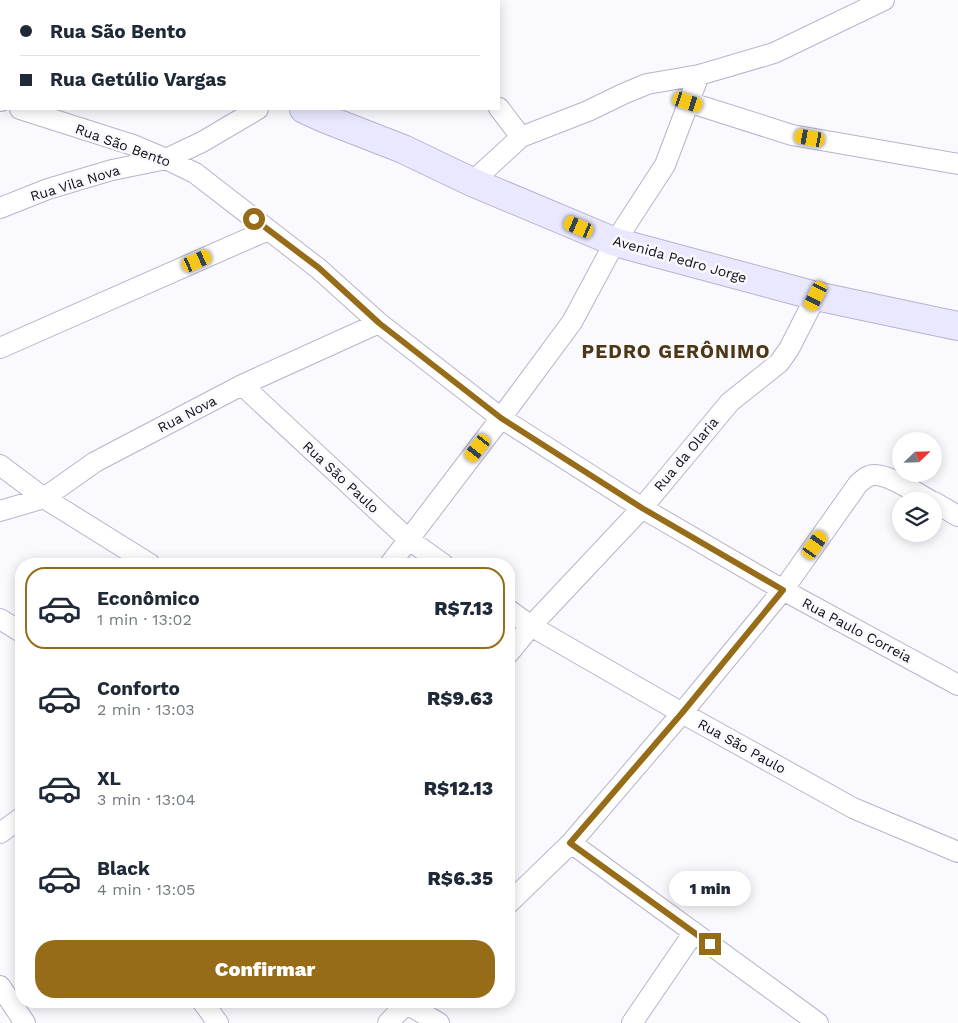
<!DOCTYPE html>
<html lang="pt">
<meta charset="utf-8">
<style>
:root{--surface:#fff;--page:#f6f6f7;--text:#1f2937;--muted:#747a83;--line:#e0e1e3;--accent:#966c18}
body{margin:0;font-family:"Work Sans",sans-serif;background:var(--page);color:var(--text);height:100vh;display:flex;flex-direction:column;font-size:19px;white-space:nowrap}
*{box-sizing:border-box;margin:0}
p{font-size:16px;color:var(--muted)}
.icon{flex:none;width:28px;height:28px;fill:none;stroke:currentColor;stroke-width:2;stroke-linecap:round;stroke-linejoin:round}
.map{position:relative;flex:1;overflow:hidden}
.drawer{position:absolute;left:15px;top:558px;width:500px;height:450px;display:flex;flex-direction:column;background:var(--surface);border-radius:20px;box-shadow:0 2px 12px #0003}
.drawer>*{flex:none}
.hud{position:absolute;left:0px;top:0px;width:500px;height:110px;box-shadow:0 2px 12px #0003;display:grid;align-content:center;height:110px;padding:0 20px;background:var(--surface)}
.needle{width:32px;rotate:67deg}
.fabs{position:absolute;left:892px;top:432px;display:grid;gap:10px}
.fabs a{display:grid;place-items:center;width:50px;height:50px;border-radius:50%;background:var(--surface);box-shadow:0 2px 12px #0003;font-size:25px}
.end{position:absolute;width:22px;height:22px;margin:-11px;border:6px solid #966c18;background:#fff;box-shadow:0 0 0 2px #fff}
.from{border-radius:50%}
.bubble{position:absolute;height:35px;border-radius:18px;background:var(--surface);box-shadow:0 2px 12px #0003;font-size:16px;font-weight:800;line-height:35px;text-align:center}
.car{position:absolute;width:15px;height:30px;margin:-15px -8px;border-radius:6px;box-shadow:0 0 4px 1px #0007;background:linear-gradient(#f5c518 24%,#345 0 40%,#f5c518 0 76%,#345 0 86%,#f5c518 0)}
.hud b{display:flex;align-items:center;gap:18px;height:48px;font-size:19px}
.hud b+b{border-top:1px solid var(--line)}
.hud i{width:12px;height:12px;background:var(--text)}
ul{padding:9px 0 0;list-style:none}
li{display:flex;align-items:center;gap:15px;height:82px;margin:0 10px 8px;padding:0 10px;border:2px solid transparent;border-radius:20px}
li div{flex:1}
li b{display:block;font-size:19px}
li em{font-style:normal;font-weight:800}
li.on{border-color:var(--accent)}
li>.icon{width:45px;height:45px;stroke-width:1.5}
.button{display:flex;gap:10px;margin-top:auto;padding:10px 20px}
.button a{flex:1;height:58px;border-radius:20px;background:var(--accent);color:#fff;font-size:20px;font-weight:800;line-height:58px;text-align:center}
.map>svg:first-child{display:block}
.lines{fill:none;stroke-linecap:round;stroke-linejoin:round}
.street-casing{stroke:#b6b4cb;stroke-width:22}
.secondary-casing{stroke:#b6b4cb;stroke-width:30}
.street{stroke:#fff;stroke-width:20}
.secondary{stroke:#eae8ff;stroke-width:28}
.route{stroke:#966c18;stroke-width:6}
.labels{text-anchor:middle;stroke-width:5;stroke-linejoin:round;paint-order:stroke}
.street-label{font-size:14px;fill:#0f0e16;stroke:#f9f9fe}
.district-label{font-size:19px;font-weight:bold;letter-spacing:1px;fill:#4d3813;stroke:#f9f9fe}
</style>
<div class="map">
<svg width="958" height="1023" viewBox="0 0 958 1023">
<rect width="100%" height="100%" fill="#f9f9fe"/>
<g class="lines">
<defs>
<path id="street" d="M459,1L462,0
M0,100L1,101
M688,102L792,135L958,164
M499,108L521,137
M20,109L133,145L166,159L195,173L319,269L379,323L501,418L642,508L783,590L958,685
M472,182L521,137L588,111L623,94L647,84L699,75L774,53L884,0
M0,208L48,189L112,170L166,159L202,142L258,109
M0,348L268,230
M242,385L408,539L443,564
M0,465L44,498L150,564
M934,502L958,516
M0,511L44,498L95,462L242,385L379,323
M390,564L501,418L572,322L615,242L665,165L699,75
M509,610L531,626L682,713L853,808L958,852
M0,619L21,632
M509,653L531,626L642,508L730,402L779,363L789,349L816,296
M0,833L21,818
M571,843L818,1023
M509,903L571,843L682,713L783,590L858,484C863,480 867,475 874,475C889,474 918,494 931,501
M0,986L25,1023
M202,1001L218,1023
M407,1004L439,1023
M388,1023L409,1001
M632,1023L694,932"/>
<path id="secondary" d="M201,0L202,1
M304,109L326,119L403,149L472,182L615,242L816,296L958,326"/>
</defs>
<use href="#street" class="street-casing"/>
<use href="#secondary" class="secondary-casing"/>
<use href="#street" class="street"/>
<use href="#secondary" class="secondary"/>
</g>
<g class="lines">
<path class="route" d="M254,219L319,268L379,323L501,418L642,508L783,590L682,713L570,843L710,944"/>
</g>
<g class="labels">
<g class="street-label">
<text transform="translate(123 145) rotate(20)" y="5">Rua São Bento</text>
<text transform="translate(75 183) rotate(-17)" y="5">Rua Vila Nova</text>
<text transform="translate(680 259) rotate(16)" y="5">Avenida Pedro Jorge</text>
<text transform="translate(187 414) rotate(-27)" y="5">Rua Nova</text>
<text transform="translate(686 454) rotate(-50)" y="5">Rua da Olaria</text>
<text transform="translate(341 477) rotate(43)" y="5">Rua São Paulo</text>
<text transform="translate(857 630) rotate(28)" y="5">Rua Paulo Correia</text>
<text transform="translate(742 746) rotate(29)" y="5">Rua São Paulo</text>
</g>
<g class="district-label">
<text x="676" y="358">PEDRO GERÔNIMO</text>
</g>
</g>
</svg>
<div class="fabs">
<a><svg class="needle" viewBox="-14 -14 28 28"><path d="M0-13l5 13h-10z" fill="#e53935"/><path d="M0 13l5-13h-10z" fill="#747a83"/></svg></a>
<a><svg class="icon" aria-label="layers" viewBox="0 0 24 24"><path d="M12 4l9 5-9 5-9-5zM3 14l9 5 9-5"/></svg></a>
</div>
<i class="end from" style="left:254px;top:219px"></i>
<i class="end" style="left:710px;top:944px"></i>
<div class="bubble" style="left:669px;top:871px;width:82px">1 min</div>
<i class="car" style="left:688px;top:102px;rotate:108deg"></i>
<i class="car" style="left:810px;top:138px;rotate:280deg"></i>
<i class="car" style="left:579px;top:227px;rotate:293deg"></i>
<i class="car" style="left:197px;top:261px;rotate:66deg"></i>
<i class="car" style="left:816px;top:296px;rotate:207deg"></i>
<i class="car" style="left:478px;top:448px;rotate:218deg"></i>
<i class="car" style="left:815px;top:545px;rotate:35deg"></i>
<div class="hud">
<b><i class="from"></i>Rua São Bento</b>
<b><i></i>Rua Getúlio Vargas</b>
</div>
<section class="drawer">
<ul>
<li class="on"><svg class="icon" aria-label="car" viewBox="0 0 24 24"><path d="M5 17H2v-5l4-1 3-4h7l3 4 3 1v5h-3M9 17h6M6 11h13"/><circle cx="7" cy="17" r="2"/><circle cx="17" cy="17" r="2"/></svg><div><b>Econômico</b><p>1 min · 13:02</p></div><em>R$7.13</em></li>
<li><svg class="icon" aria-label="car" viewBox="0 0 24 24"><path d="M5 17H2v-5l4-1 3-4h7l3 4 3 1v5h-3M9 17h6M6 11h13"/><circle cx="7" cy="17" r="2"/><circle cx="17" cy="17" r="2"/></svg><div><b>Conforto</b><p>2 min · 13:03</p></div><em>R$9.63</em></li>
<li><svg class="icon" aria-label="car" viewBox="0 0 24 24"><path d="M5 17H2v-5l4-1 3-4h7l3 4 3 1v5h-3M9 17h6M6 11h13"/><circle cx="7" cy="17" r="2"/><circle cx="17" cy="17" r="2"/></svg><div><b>XL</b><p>3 min · 13:04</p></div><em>R$12.13</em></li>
<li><svg class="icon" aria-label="car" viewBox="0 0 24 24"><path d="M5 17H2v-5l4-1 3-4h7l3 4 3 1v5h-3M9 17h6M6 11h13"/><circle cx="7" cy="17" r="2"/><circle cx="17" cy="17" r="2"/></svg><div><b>Black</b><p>4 min · 13:05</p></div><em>R$6.35</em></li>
</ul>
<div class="button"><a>Confirmar</a></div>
</section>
</div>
